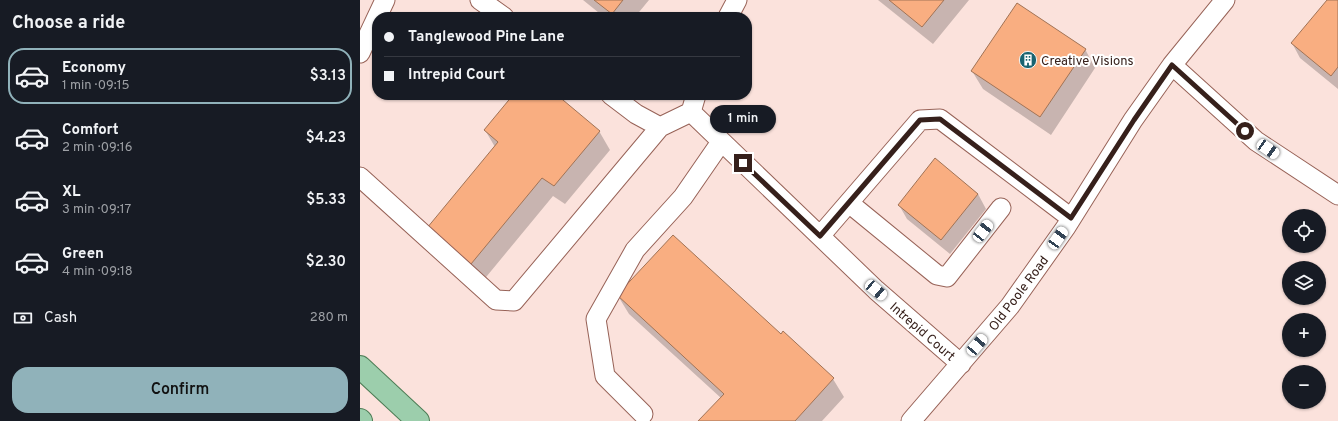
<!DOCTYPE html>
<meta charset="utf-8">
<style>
:root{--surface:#171b24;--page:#242831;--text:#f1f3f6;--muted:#9ea1a6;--line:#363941;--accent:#90b2ba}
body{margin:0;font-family:Overpass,sans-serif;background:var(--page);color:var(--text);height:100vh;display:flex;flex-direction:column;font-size:15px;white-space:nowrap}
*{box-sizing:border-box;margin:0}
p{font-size:13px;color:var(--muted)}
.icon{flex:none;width:22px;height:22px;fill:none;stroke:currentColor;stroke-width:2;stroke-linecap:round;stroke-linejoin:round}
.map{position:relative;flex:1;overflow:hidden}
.sheet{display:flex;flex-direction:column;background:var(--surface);width:360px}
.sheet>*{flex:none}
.banner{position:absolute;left:12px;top:12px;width:380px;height:88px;border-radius:16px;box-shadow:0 1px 3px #0004;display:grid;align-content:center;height:88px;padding:0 12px;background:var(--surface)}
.tools{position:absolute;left:922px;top:209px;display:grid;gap:8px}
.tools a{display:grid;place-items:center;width:44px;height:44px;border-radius:50%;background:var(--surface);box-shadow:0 1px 3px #0004;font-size:20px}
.end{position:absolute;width:18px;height:18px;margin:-9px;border:5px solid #36201b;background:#fff;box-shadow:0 0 0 2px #fff}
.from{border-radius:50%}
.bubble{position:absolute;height:28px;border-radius:14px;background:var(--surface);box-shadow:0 1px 3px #0004;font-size:13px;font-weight:600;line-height:28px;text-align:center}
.car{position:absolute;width:12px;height:24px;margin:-12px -6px;border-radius:5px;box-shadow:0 0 3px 1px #0007;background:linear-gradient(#fff 24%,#345 0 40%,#fff 0 76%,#345 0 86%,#fff 0)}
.banner b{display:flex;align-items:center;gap:14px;height:38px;font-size:15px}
.banner b+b{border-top:1px solid var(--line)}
.banner i{width:10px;height:10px;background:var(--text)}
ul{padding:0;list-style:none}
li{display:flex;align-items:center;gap:12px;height:56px;margin:0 8px 6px;padding:0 4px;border:2px solid transparent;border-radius:16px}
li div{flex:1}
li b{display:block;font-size:15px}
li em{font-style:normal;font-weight:600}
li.selected{border-color:var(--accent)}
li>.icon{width:36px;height:36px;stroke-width:1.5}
h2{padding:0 12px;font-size:18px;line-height:48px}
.pay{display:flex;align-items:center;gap:10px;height:44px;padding:0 12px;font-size:15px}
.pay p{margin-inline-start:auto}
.cta{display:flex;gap:8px;margin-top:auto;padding:8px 12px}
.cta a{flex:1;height:46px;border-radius:16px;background:var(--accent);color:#111;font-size:16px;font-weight:600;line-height:46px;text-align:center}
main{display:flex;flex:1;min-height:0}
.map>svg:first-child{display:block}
.shadow{fill:#0003}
.building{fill:#f9ae81;stroke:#a17356}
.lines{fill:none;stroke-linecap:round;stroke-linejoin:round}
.minor-casing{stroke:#976257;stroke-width:21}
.major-casing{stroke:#4d7c55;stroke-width:24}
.minor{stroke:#fff;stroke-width:19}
.major{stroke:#9cceac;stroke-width:22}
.route{stroke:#36201b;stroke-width:5}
.labels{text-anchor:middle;stroke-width:4;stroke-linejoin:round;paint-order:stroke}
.poi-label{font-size:13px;fill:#36201b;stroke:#fff;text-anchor:start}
.street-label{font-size:13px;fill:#36201b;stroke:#fff}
</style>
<main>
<section class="sheet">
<h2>Choose a ride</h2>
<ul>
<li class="selected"><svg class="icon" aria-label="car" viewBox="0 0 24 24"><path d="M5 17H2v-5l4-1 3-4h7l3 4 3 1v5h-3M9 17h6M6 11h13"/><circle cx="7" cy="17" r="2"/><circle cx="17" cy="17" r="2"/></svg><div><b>Economy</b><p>1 min · 09:15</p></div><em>$3.13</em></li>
<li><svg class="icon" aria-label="car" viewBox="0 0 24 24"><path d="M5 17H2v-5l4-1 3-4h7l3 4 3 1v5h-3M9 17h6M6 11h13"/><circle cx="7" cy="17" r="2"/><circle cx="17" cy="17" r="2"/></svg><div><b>Comfort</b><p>2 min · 09:16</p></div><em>$4.23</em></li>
<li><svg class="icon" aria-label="car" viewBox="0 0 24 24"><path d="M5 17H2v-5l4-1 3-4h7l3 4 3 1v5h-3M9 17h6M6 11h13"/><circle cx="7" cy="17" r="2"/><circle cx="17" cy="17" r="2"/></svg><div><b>XL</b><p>3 min · 09:17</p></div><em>$5.33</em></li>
<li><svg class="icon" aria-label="car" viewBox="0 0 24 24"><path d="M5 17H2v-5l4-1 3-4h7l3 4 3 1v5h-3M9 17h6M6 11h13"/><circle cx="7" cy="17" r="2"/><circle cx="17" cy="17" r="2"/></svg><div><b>Green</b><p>4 min · 09:18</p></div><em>$2.30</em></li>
</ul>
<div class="pay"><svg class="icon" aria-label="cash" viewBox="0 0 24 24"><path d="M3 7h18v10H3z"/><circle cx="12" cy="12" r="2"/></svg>Cash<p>280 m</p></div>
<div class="cta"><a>Confirm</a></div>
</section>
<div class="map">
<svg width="978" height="421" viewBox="0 0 978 421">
<rect width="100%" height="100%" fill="#fbe2dc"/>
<path class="shadow" d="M223,0H289L275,17H244Z
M518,0H609L573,44Z
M968,0H978V89L940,58L932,43Z
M725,49L735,68L691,135L623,89L612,71Z
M154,95H195L239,131L250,150L205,204L193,196L122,282L79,247L135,147L125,130Z
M575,160L618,194L626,209L590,254L547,219L539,205Z
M258,296L421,335L423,333L473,379L484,397L462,421H340L361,398L269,314Z"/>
<path class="building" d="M234,0H263L252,14Z
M529,0H584L562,27Z
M967,0H978V67L971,76L931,43Z
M657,3L726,49L680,117L611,71Z
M153,95H197L240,131L194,186L182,178L111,264L67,228L138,142L124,130Z
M575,158L618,194L581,240L538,205Z
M313,235L421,334L423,331L474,378L435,421H338L364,394L257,295Z"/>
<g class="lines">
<defs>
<path id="minor" d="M120,0L144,17
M368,17L377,0
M0,53L25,0
M812,65L896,141L978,195
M251,95L276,114L300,127
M336,95L331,112L516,290L601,364
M0,177L136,300L154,301L300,127L331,112
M489,203L577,275L587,277L641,208
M460,236L560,120L580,119L711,218
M283,414L245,376L236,319L275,250L323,197L361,142
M551,421L650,306L706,227L773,120L812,65L865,0"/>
<path id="major" d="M0,367L58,421
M0,420L1,421"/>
</defs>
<use href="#minor" class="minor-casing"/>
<use href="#major" class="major-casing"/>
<use href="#minor" class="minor"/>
<use href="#major" class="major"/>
</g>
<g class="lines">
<path class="route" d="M383,163L460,236L560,120L580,119L711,218L774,120L812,65L885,131"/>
</g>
<defs>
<symbol id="building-disc" viewBox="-11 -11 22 22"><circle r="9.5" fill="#196370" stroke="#fff"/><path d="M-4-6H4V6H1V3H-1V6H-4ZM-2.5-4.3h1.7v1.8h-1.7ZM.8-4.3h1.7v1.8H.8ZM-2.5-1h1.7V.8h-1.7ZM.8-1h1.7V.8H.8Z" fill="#fff"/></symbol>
</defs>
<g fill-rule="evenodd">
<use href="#building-disc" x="658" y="50" width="20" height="20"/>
</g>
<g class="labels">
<g class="poi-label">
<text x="681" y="65">Creative Visions</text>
</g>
<g class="street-label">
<text transform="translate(658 293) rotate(-53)" y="5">Old Poole Road</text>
<text transform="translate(563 331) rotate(41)" y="5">Intrepid Court</text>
</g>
</g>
</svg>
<div class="tools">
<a><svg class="icon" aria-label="locate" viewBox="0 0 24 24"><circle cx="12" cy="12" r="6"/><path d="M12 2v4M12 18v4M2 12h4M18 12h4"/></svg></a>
<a><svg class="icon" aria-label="layers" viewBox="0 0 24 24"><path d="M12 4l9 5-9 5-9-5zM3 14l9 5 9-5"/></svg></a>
<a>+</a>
<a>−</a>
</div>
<i class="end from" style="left:885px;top:131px"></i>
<i class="end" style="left:383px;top:163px"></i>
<div class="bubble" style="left:350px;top:105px;width:66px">1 min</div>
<i class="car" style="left:908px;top:149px;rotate:124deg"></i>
<i class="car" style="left:623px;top:231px;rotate:38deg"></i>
<i class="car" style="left:698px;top:238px;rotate:35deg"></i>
<i class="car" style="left:516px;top:290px;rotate:130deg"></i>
<i class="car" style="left:617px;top:345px;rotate:41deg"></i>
<div class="banner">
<b><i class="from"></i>Tanglewood Pine Lane</b>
<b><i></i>Intrepid Court</b>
</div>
</div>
</main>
